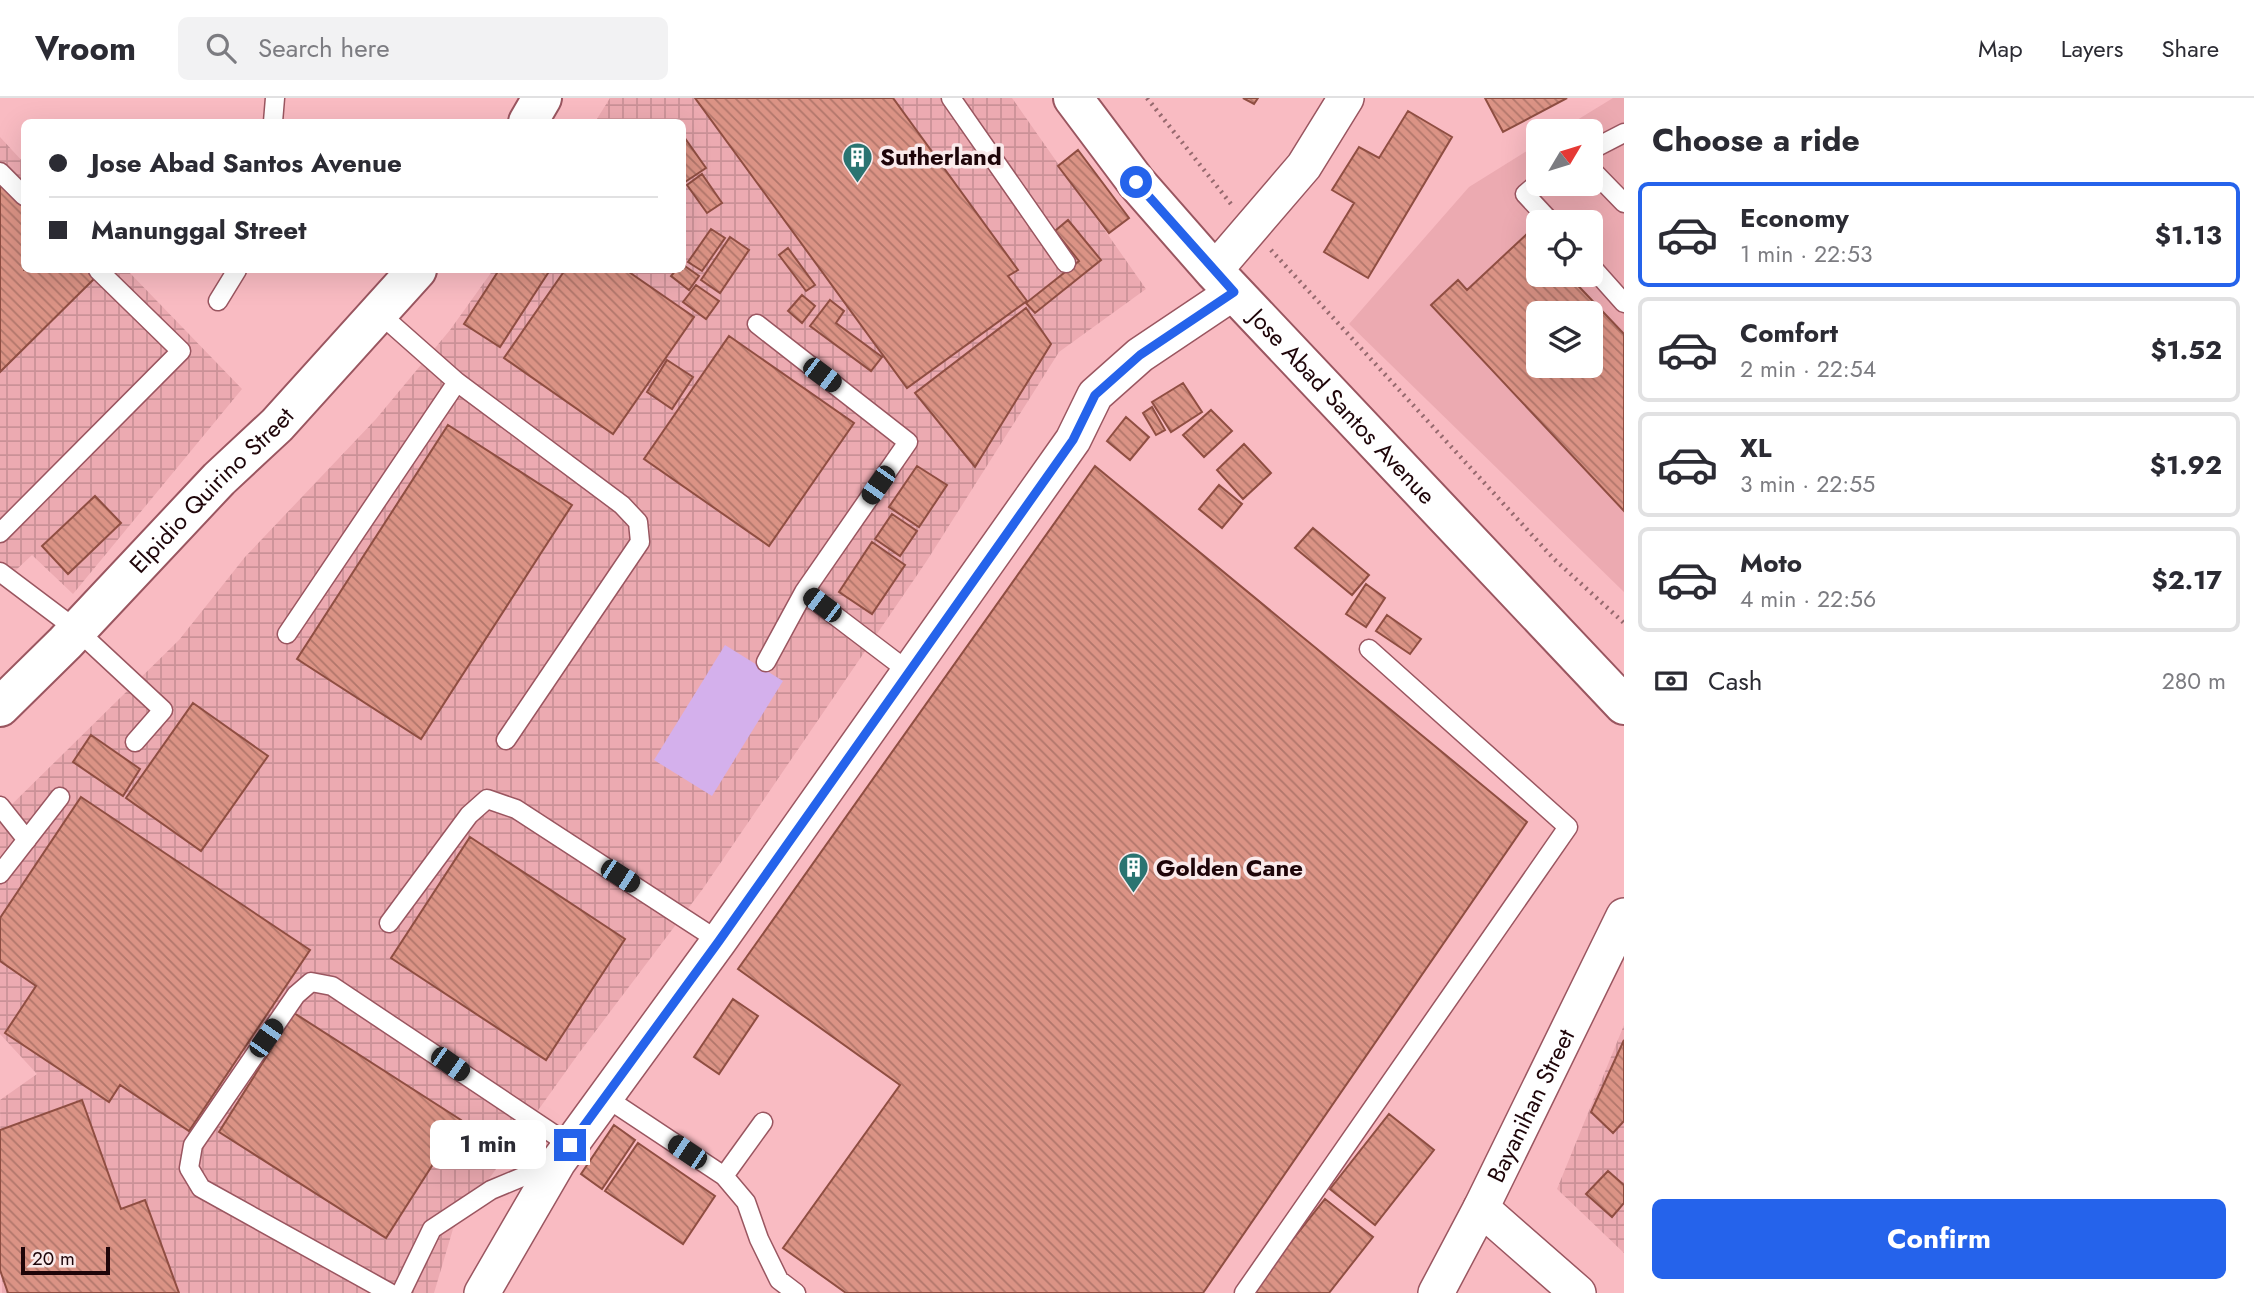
<!DOCTYPE html>
<meta charset="utf-8">
<style>
:root{--surface:#fff;--page:#f2f2f3;--text:#2b2b33;--muted:#7c7c81;--line:#e1e1e2;--accent:#2563eb}
body{margin:0;font-family:Jost,sans-serif;background:var(--page);color:var(--text);height:100vh;display:flex;flex-direction:column;font-size:26px;white-space:nowrap}
*{box-sizing:border-box;margin:0}
p{font-size:23px;color:var(--muted)}
.icon{flex:none;width:38px;height:38px;fill:none;stroke:currentColor;stroke-width:2;stroke-linecap:round;stroke-linejoin:round}
.map{position:relative;flex:1;overflow:hidden}
.side{display:flex;flex-direction:column;background:var(--surface);width:630px}
.side>*{flex:none}
.guide{position:absolute;left:21px;top:21px;width:665px;height:154px;border-radius:10px;box-shadow:0 7px 28px #0002;display:grid;align-content:center;height:154px;padding:0 28px;background:var(--surface)}
.needle{width:46px;rotate:52deg}
.tools{position:absolute;left:1526px;top:21px;display:grid;gap:14px}
.tools a{display:grid;place-items:center;width:77px;height:77px;border-radius:10px;background:var(--surface);box-shadow:0 7px 28px #0002;font-size:35px}
.scale{position:absolute;left:21px;bottom:18px;width:89px;box-sizing:border-box;padding-left:7px;border:4px solid #1e0509;border-top:0;font-size:19px;line-height:24px;white-space:nowrap;color:#1e0509;-webkit-text-stroke:5px #faeaeb;paint-order:stroke}
.end{position:absolute;width:32px;height:32px;margin:-16px;border:9px solid #2563eb;background:#fff;box-shadow:0 0 0 4px #fff}
.from{border-radius:50%}
.bubble{position:absolute;height:49px;border-radius:10px;background:var(--surface);box-shadow:0 7px 28px #0002;font-size:23px;font-weight:700;line-height:49px;text-align:center}
.car{position:absolute;width:21px;height:42px;margin:-21px -10px;border-radius:9px;box-shadow:0 0 5px 2px #0007;background:linear-gradient(#222 24%,#8ab4d8 0 40%,#222 0 76%,#8ab4d8 0 86%,#222 0)}
.guide b{display:flex;align-items:center;gap:24px;height:66px;font-size:26px}
.guide b+b{border-top:2px solid var(--line)}
.guide i{width:18px;height:18px;background:var(--text)}
ul{padding:0;list-style:none}
li{display:flex;align-items:center;gap:21px;height:105px;margin:0 14px 10px;padding:0 14px;border:4px solid var(--line);border-radius:10px}
li div{flex:1}
li b{display:block;font-size:26px}
li em{font-style:normal;font-weight:700}
li.current{border-color:var(--accent)}
li>.icon{width:63px;height:63px;stroke-width:1.5}
h2{padding:0 28px;font-size:32px;line-height:84px}
.pay{display:flex;align-items:center;gap:18px;height:77px;padding:0 28px;font-size:26px}
.pay p{margin-inline-start:auto}
.action{display:flex;gap:14px;margin-top:auto;padding:14px 28px}
.action a{flex:1;height:80px;border-radius:10px;background:var(--accent);color:#fff;font-size:28px;font-weight:700;line-height:80px;text-align:center}
header{display:flex;align-items:center;gap:42px;box-sizing:border-box;height:98px;padding:0 35px;background:var(--surface);border-bottom:2px solid var(--line)}
header strong{font-size:33px}
nav{display:flex;gap:38px;margin-inline-start:auto;font-size:24px}
.search{width:490px;height:63px;background:var(--page);display:flex;align-items:center;gap:18px;box-sizing:border-box;padding:0 24px;border-radius:10px;color:var(--muted);font-size:26px}
main{display:flex;flex:1;min-height:0}
.map>svg:first-child{display:block}
.built{fill:#ecaab1;fill-rule:evenodd}
.industrial{fill:url(#industrial-grid)}
.green{fill:#d4b0ec}
.building{fill:url(#building-back-hatch);stroke:#8f4e42;stroke-width:2;fill-rule:evenodd}
.lines{fill:none;stroke-linecap:round;stroke-linejoin:round}
.lane-casing{stroke:#9a5660;stroke-width:21}
.street-casing{stroke:#9a5660;stroke-width:38}
.secondary-casing{stroke:#9a5660;stroke-width:42}
.path{stroke:#96696e;stroke-width:4.5;stroke-dasharray:2 5;stroke-linecap:butt}
.lane{stroke:#fff;stroke-width:18}
.street{stroke:#fff;stroke-width:35}
.secondary{stroke:#fff;stroke-width:38}
.route{stroke:#2563eb;stroke-width:9}
.labels{text-anchor:middle;stroke-width:7;stroke-linejoin:round;paint-order:stroke}
.poi-label{font-size:24px;font-weight:bold;fill:#1e0509;stroke:#faeaeb;text-anchor:start}
.street-label{font-size:24px;fill:#1e0509;stroke:#faeaeb}
</style>
<header>
<strong>Vroom</strong>
<div class="search"><svg class="icon" aria-label="search" viewBox="0 0 24 24"><circle cx="10" cy="10" r="6"/><path d="M15 15l6 6"/></svg>Search here</div>
<nav><a>Map</a><a>Layers</a><a>Share</a></nav>
</header>
<main>
<div class="map">
<svg width="1624" height="1195" viewBox="0 0 1624 1195">
<defs>
<pattern id="industrial-grid" width="8" height="8" patternUnits="userSpaceOnUse" patternTransform="scale(1.75)"><rect width="8" height="8" fill="#ecaab1"/><path d="M0 4h8M4 0v8" fill="none" stroke="#ca9197"/></pattern>
<pattern id="building-back-hatch" width="6" height="6" patternUnits="userSpaceOnUse" patternTransform="scale(1.75)"><rect width="6" height="6" fill="#db9385"/><path d="M-1 5l2 2M0 0l6 6M5-1l2 2" fill="none" stroke="#b1766b"/></pattern>
</defs>
<rect width="100%" height="100%" fill="#f9bbc2"/>
<path class="built" d="M1613,0H1624V494L1349,226L1469,89L1538,46V86H1591V33H1559ZM1538,124H1591V177H1538ZM1538,215H1591V268H1538Z"/>
<path class="industrial" d="M610,0H1012L1146,191L1059,254L926,464L702,792L579,955L453,1131L434,1195H2L0,1002L37,976L0,936V718L179,542L245,459L376,321L450,232L493,172H682V24H595Z
M0,39L24,65V172H127L242,291L73,496L32,457L0,487Z
M1624,927V1155L1557,1091Z"/>
<path class="green" d="M725,547L783,583L712,698L654,662Z"/>
<path class="building" d="M695,0H893L1018,172L1008,178L1027,203L907,290Z
M1243,0H1258L1254,6Z
M1485,0H1567L1503,34Z
M1408,13L1452,39L1368,180L1324,154L1354,105L1332,92L1359,49L1379,60Z
M682,36L706,70L682,86Z
M1078,52L1129,120L1109,135L1058,68Z
M702,76L722,105L707,115L687,87Z
M0,79L24,103V172H93L98,177L0,274Z
M1068,122L1101,162L1035,215L1026,205L1079,163L1055,133Z
M711,131L725,140L702,173L688,164Z
M1529,134L1538,144V177H1568L1624,236V413L1431,207L1458,182L1467,192ZM1538,215H1591V268H1538Z
M730,139L749,152L720,195L701,182Z
M788,150L815,187L806,193L779,157Z
M682,166L699,178L689,192L671,178L676,172H682Z
M499,172H550L500,249L464,226Z
M565,172H626L694,219L613,336L504,260Z
M696,187L719,203L706,221L683,204Z
M802,197L815,208L802,225L788,213Z
M830,202L844,213L836,225L882,259L871,273L810,228Z
M1026,210L1051,246L975,369L915,295Z
M729,238L854,325L769,448L644,361Z
M667,262L693,279L672,311L647,294Z
M1183,285L1202,314L1171,334L1152,304Z
M1152,309L1165,332L1156,337L1143,315Z
M1211,312L1232,333L1204,359L1183,337Z
M1126,319L1149,339L1130,362L1107,343Z
M448,327L572,407L421,641L297,561Z
M1244,346L1271,375L1243,401L1217,372Z
M917,368L947,387L919,429L889,409Z
M1095,368L1527,724L1203,1195H846L783,1150L900,987L738,871Z
M1219,387L1242,406L1222,430L1199,411Z
M95,398L121,425L68,476L42,448Z
M892,416L917,433L900,458L875,441Z
M1313,430L1369,477L1352,497L1295,450Z
M872,444L905,467L872,516L839,494Z
M1366,486L1385,500L1366,529L1346,516Z
M1387,517L1421,541L1410,556L1376,533Z
M193,605L268,658L201,753L126,700Z
M91,637L140,671L123,698L73,664Z
M81,699L310,852L189,1033L120,987L109,1004L5,935L36,888L0,863V820Z
M470,739L625,841L546,962L391,860Z
M733,901L758,918L719,976L694,959Z
M294,915L461,1022L386,1140L219,1034Z
M1624,942V1023L1613,1035L1591,1014Z
M82,1002L121,1111L145,1102L179,1195H8L0,1172V1032Z
M1389,1016L1434,1052L1375,1127L1330,1091Z
M614,1027L635,1042L602,1091L581,1076Z
M638,1045L715,1098L683,1146L605,1093Z
M1608,1073L1624,1087V1105L1612,1119L1586,1096Z
M1325,1101L1373,1139L1329,1195H1250Z"/>
<g class="lines">
<defs>
<path id="lane" d="M951,0L1066,165
M273,24L275,0
M1591,52L1624,35
M1591,71L1624,105
M0,74L24,98
M1538,85L1525,96L1551,124
M1591,168L1624,205
M218,203L237,172
M379,215L457,284L622,407L638,424L640,444L506,642
M757,226L908,344L804,494
M0,435L181,253L98,172
M0,474L77,532L163,612L135,644
M287,536L457,284
M766,564L804,494L908,573
M0,708L27,742
M0,776L60,699
M389,825L469,717L487,701L516,711L719,843
M605,999L724,1078L746,1104L759,1141L779,1182L796,1195
M724,1078L763,1024
M390,1195L201,1090L189,1070L193,1047L296,897L311,884L332,888L570,1047
M401,1195L432,1131L491,1092L551,1067
M1244,1195L1568,729L1369,551"/>
<g id="street">
<path d="M1214,173L1304,68L1346,0"/>
<path d="M1481,1110L1578,1195"/>
<path d="M482,1195L558,1064L719,843L1073,342L1095,297L1140,257L1234,194"/>
<path id="s1" d="M1436,1195L1481,1110L1624,818"/>
</g>
<g id="secondary">
<path id="s2" d="M1073,0L1136,84L1214,173L1624,607"/>
<path d="M528,24L542,0"/>
<path id="s3" d="M0,609L65,545L219,381L277,327L417,172"/>
</g>
</defs>
<use href="#lane" class="lane-casing"/>
<use href="#street" class="street-casing"/>
<use href="#secondary" class="secondary-casing"/>
<path class="path" d="M1147,0L1231,106
M1271,152L1554,461L1624,525"/>
<use href="#lane" class="lane"/>
<use href="#street" class="street"/>
<use href="#secondary" class="secondary"/>
</g>
<g class="lines">
<path class="route" d="M570,1047L719,843L1073,342L1095,297L1140,257L1234,194L1136,84"/>
</g>
<defs>
<symbol id="building-pin" viewBox="-11 -11 22 30"><path d="M0 17L-7.5 6A9.5 9.5 0 1 1 7.5 6Z" fill="#2a7471" stroke="#faeaeb"/><path d="M-4-6H4V6H1V3H-1V6H-4ZM-2.5-4.3h1.7v1.8h-1.7ZM.8-4.3h1.7v1.8H.8ZM-2.5-1h1.7V.8h-1.7ZM.8-1h1.7V.8H.8Z" fill="#fff"/></symbol>
</defs>
<g fill-rule="evenodd">
<use href="#building-pin" x="840" y="42" width="35" height="47"/>
<use href="#building-pin" x="1116" y="752" width="35" height="47"/>
</g>
<g class="labels">
<g class="poi-label">
<text x="880" y="67">Sutherland</text>
<text x="1156" y="778">Golden Cane</text>
</g>
<g class="street-label">
<text dy="8" stroke="none"><textPath href="#s2" startOffset="410">Jose Abad Santos Avenue</textPath></text>
<text dy="8" stroke="none"><textPath href="#s3" startOffset="303">Elpidio Quirino Street</textPath></text>
<text dy="8" stroke="none"><textPath href="#s1" startOffset="210">Bayanihan Street</textPath></text>
</g>
</g>
</svg>
<div class="tools">
<a><svg class="needle" viewBox="-14 -14 28 28"><path d="M0-13l5 13h-10z" fill="#e53935"/><path d="M0 13l5-13h-10z" fill="#7c7c81"/></svg></a>
<a><svg class="icon" aria-label="locate" viewBox="0 0 24 24"><circle cx="12" cy="12" r="6"/><path d="M12 2v4M12 18v4M2 12h4M18 12h4"/></svg></a>
<a><svg class="icon" aria-label="layers" viewBox="0 0 24 24"><path d="M12 4l9 5-9 5-9-5zM3 14l9 5 9-5"/></svg></a>
</div>
<div class="scale">20 m</div>
<i class="end from" style="left:1136px;top:84px"></i>
<i class="end" style="left:570px;top:1047px"></i>
<div class="bubble" style="left:430px;top:1022px;width:116px">1 min</div>
<i class="car" style="left:822px;top:277px;rotate:127deg"></i>
<i class="car" style="left:878px;top:387px;rotate:215deg"></i>
<i class="car" style="left:822px;top:507px;rotate:307deg"></i>
<i class="car" style="left:620px;top:778px;rotate:123deg"></i>
<i class="car" style="left:266px;top:940px;rotate:35deg"></i>
<i class="car" style="left:450px;top:966px;rotate:125deg"></i>
<i class="car" style="left:687px;top:1054px;rotate:304deg"></i>
<div class="guide">
<b><i class="from"></i>Jose Abad Santos Avenue</b>
<b><i></i>Manunggal Street</b>
</div>
</div>
<section class="side">
<h2>Choose a ride</h2>
<ul>
<li class="current"><svg class="icon" aria-label="car" viewBox="0 0 24 24"><path d="M5 17H2v-5l4-1 3-4h7l3 4 3 1v5h-3M9 17h6M6 11h13"/><circle cx="7" cy="17" r="2"/><circle cx="17" cy="17" r="2"/></svg><div><b>Economy</b><p>1 min · 22:53</p></div><em>$1.13</em></li>
<li><svg class="icon" aria-label="car" viewBox="0 0 24 24"><path d="M5 17H2v-5l4-1 3-4h7l3 4 3 1v5h-3M9 17h6M6 11h13"/><circle cx="7" cy="17" r="2"/><circle cx="17" cy="17" r="2"/></svg><div><b>Comfort</b><p>2 min · 22:54</p></div><em>$1.52</em></li>
<li><svg class="icon" aria-label="car" viewBox="0 0 24 24"><path d="M5 17H2v-5l4-1 3-4h7l3 4 3 1v5h-3M9 17h6M6 11h13"/><circle cx="7" cy="17" r="2"/><circle cx="17" cy="17" r="2"/></svg><div><b>XL</b><p>3 min · 22:55</p></div><em>$1.92</em></li>
<li><svg class="icon" aria-label="car" viewBox="0 0 24 24"><path d="M5 17H2v-5l4-1 3-4h7l3 4 3 1v5h-3M9 17h6M6 11h13"/><circle cx="7" cy="17" r="2"/><circle cx="17" cy="17" r="2"/></svg><div><b>Moto</b><p>4 min · 22:56</p></div><em>$2.17</em></li>
</ul>
<div class="pay"><svg class="icon" aria-label="cash" viewBox="0 0 24 24"><path d="M3 7h18v10H3z"/><circle cx="12" cy="12" r="2"/></svg>Cash<p>280 m</p></div>
<div class="action"><a>Confirm</a></div>
</section>
</main>
